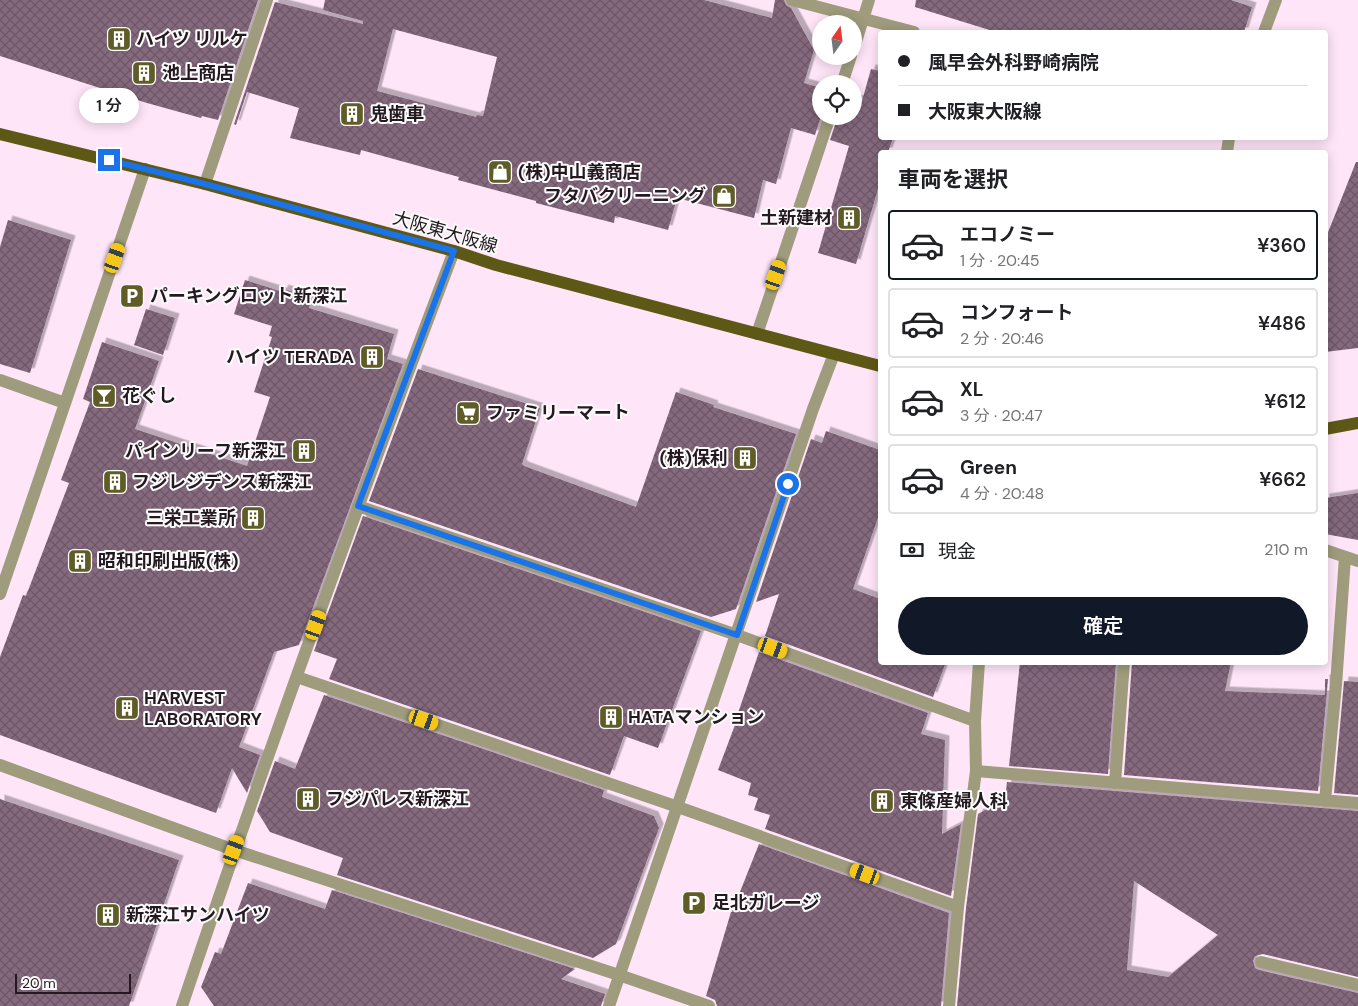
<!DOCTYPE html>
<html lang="ja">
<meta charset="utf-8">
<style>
:root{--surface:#fff;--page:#f6f6f6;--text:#202124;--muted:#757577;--line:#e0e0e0;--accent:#111827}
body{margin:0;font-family:"DM Sans","Noto Sans JP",sans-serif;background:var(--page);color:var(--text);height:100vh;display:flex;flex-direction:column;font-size:19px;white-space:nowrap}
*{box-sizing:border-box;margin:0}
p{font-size:16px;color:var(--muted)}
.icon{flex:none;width:28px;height:28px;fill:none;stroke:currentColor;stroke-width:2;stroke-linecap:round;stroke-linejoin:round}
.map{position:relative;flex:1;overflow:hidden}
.side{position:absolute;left:878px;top:150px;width:450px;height:515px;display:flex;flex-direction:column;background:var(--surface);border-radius:5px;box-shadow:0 2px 12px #0003}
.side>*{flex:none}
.banner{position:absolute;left:878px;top:30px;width:450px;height:110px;border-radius:5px;box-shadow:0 2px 12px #0003;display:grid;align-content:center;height:110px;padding:0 20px;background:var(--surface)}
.needle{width:32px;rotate:14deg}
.tools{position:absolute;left:812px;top:15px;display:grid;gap:10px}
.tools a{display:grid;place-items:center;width:50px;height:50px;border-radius:50%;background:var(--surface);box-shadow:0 2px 12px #0003;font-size:25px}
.scale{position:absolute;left:15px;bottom:12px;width:116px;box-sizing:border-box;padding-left:5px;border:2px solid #241921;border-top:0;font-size:14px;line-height:18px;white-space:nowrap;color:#241921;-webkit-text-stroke:4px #fbfbfb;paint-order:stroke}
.end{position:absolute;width:22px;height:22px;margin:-11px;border:6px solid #1a73e8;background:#fff;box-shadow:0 0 0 2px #fff}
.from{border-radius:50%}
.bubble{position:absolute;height:35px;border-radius:18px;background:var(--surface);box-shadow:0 2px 12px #0003;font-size:16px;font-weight:600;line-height:35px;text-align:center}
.car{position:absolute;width:15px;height:30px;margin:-15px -8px;border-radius:6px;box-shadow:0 0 4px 1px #0007;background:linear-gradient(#f5c518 24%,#345 0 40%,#f5c518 0 76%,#345 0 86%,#f5c518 0)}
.banner b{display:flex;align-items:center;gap:18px;height:48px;font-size:19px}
.banner b+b{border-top:1px solid var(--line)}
.banner i{width:12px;height:12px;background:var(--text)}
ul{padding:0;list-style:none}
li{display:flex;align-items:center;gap:15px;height:70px;margin:0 10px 8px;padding:0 10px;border:2px solid var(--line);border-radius:5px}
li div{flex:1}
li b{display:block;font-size:19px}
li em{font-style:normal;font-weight:600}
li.on{border-color:var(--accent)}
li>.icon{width:45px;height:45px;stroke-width:1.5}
h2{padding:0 20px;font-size:22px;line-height:60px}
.pay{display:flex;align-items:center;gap:12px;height:55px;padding:0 20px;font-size:19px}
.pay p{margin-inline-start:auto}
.primary-button{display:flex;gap:10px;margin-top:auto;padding:10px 20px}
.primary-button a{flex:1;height:58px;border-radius:30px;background:var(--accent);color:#fff;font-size:20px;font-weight:600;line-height:58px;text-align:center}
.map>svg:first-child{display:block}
.building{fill:url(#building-cross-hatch);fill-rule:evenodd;filter:url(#shadow)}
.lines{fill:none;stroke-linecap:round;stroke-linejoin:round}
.street{stroke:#9e9c7c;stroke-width:12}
.primary{stroke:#5d5815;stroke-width:12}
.route{stroke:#1a73e8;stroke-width:6}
.labels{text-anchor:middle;stroke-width:4;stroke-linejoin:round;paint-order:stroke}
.poi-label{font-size:18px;font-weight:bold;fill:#241921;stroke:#fbfbfb;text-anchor:start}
.street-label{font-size:18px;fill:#241921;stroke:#fbfbfb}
</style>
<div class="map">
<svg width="1358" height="1006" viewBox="0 0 1358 1006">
<defs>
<pattern id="building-cross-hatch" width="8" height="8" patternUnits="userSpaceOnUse" patternTransform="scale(1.25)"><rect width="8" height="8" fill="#856a7e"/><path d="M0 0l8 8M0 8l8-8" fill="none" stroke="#6d5667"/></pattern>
<filter id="shadow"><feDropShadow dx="4.5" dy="-4.5" stdDeviation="0" flood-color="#0004"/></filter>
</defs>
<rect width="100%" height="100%" fill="#fee5f8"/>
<path class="building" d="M0,0H258L218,120L202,116L201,118L147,103L0,56Z
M325,0H704L772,18L775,0H784L786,5L791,8L814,50L804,83L821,88V116L815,135L791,128L776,184L763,180L754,218L677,198L668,230L615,216L614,223L536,203V201L458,180L459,177L361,150L360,155L290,138L299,108L247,92L236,125L234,124L275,2L363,24V21L323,10ZM393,29L497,57L483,116L477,115L476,117L377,91Z
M916,0H1231L1252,7L1244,32H996L915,7Z
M871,69L880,71V138H893L888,152H880V182L856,264L818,253L849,146L830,140L838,116H854V98L862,101Z
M1356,162H1358V348L1325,352V240Z
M8,220L71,240L30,373L0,364V247Z
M245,280L283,292L284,289L312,298L309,308L394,334L387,359L403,364L299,645L274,652L239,747L260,755L247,793L232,768L216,813L0,735V657L23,595L26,596L69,483L61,480L90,402L83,399L102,342L159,361L135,429L247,466L270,397L254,392L272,337L269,336L272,326L234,314Z
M146,309L175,318L163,355L134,345Z
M418,369L540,408L522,464L524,466L636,507L676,392L714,405L713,407L796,434L736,609L711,617L369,501Z
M826,431L880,450V512L853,589L880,599V662H946L933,697L765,636L779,594L756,602L811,439L822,443Z
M1358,493V540L1325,534V498Z
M363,516L701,631L658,748L624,736L610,775L329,679L337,659L314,651Z
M759,652L928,713L921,734L945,740L942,834L961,824L951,896L765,829L770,815L754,810L758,798L748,795L751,783L718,770L738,717L737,716Z
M1020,662H1116L1108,774L1009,766Z
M1132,662H1231L1225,691L1325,695V679H1328L1318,791L1124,775Z
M1344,681L1358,682V795L1334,793Z
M324,695L604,790L602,797L654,816L659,828L616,944L593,958L337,875L343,858L270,832L257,811L275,761L295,769Z
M1007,782L1358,811V977L1263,954L1255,956L1253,961L1255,968L1259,970L1358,993V1006H957L966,908L978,814L1005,799ZM1134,881L1218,935L1168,977L1127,970Z
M0,799L179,860L129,1006H0Z
M759,844L949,913L941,1006H717L715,1000L706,996L731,912H732Z
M248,883L325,909L332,890L575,969L561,979L605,994L601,1006H214L201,987L215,952L221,954Z"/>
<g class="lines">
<path class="street" d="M792,0L914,32
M1264,32L1276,0
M854,48L869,0
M842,84L851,56
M1227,152L1229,138
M205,184L267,0
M757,334L830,116
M0,380L65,403
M358,506L737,635L975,721
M1325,550L1358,561
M0,594L145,169
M297,677L678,807L958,907
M0,765L234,850L619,975L709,1006
M976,771L1358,803
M1115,783L1124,662
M1325,801L1336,685L1345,557
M1261,962L1358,985
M182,1006C267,752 359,501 454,251
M609,1006L813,409L834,354
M949,1006L958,907L976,771L975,721L979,662"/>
<path class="primary" d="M0,134L205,184L454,251L496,265L880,366
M1325,429L1358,423"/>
</g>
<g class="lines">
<path class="route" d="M109,160L205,184L454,251L358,506L737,635L788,484"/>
</g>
<defs>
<symbol id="building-square" viewBox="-11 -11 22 22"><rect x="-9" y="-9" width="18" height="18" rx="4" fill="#5f5c28" stroke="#fbfbfb"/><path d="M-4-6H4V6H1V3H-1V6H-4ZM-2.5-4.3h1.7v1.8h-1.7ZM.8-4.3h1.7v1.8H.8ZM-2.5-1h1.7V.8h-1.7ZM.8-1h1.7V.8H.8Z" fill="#fff"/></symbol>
<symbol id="shop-square" viewBox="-11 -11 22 22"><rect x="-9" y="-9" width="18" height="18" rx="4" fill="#5f5c28" stroke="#fbfbfb"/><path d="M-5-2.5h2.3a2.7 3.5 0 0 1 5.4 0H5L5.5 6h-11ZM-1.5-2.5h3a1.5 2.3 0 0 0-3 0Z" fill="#fff"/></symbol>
<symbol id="parking-square" viewBox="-11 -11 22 22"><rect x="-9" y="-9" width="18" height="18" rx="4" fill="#5f5c28" stroke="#fbfbfb"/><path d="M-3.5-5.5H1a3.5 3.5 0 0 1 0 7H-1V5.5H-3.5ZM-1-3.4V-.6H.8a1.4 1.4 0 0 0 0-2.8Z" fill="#fff"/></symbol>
<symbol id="bar-square" viewBox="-11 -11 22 22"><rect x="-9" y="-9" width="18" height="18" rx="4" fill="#5f5c28" stroke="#fbfbfb"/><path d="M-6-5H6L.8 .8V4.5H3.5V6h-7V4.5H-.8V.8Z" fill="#fff"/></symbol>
<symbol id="supermarket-square" viewBox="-11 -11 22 22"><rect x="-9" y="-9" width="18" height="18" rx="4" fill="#5f5c28" stroke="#fbfbfb"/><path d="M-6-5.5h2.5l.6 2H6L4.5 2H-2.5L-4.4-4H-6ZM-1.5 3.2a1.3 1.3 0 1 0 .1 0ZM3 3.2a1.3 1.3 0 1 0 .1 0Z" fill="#fff"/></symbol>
</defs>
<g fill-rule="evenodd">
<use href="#building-square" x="105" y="25" width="28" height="28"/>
<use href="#building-square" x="130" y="59" width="28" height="28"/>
<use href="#building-square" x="338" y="100" width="28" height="28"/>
<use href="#shop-square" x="486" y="158" width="28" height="28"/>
<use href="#shop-square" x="710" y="182" width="28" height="28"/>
<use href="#building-square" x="835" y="204" width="28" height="28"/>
<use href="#parking-square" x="118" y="282" width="28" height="28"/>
<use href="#building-square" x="358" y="343" width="28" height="28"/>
<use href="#bar-square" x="90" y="382" width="28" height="28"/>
<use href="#supermarket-square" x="454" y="399" width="28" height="28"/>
<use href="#building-square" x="290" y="437" width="28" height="28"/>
<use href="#building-square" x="731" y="444" width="28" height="28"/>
<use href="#building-square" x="101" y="468" width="28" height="28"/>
<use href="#building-square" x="239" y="504" width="28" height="28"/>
<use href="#building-square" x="66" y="547" width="28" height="28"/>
<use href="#building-square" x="113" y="694" width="28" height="28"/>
<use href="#building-square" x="597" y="703" width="28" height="28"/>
<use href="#building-square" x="294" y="785" width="28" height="28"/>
<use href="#building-square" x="868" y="787" width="28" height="28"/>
<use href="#parking-square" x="680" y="889" width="28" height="28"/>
<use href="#building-square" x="94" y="901" width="28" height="28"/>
</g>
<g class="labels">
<g class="poi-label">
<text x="136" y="45">ハイツ リルケ</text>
<text x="162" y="79">池上商店</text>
<text x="370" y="120">鬼歯車</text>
<text x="518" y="178">(株)中山義商店</text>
<text x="706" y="202" text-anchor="end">フタバクリーニング</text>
<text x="832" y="224" text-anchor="end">土新建材</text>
<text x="150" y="302">パーキングロット新深江</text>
<text x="354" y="363" text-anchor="end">ハイツ TERADA</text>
<text x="122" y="402">花ぐし</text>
<text x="486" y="419">ファミリーマート</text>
<text x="286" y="457" text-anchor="end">パインリーフ新深江</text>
<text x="728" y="464" text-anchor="end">(株)保利</text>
<text x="132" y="488">フジレジデンス新深江</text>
<text x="236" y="524" text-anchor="end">三栄工業所</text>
<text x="98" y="567">昭和印刷出版(株)</text>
<text x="144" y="704">HARVEST<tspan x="144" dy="21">LABORATORY</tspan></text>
<text x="628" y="723">HATAマンション</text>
<text x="326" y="805">フジパレス新深江</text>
<text x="900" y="807">東條産婦人科</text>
<text x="712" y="909">足北ガレージ</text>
<text x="126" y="921">新深江サンハイツ</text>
</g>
<g class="street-label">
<text transform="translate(445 232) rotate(16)" y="6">大阪東大阪線</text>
</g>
</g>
</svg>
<div class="tools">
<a><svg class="needle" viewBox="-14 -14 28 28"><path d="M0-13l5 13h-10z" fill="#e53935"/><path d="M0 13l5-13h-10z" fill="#757577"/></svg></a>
<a><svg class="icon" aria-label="locate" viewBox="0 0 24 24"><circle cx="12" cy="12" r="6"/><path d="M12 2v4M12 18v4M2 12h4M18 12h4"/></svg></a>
</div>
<div class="scale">20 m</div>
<i class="end from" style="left:788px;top:484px"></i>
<i class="end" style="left:109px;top:160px"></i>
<div class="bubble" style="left:79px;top:88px;width:60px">1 分</div>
<i class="car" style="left:115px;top:258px;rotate:19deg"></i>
<i class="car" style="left:776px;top:275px;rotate:19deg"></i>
<i class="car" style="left:316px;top:625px;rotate:20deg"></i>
<i class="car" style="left:773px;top:648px;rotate:110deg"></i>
<i class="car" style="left:424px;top:720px;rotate:109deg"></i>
<i class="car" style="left:234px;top:850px;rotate:20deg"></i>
<i class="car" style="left:865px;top:874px;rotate:290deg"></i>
<div class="banner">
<b><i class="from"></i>風早会外科野崎病院</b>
<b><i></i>大阪東大阪線</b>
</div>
<section class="side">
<h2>車両を選択</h2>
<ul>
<li class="on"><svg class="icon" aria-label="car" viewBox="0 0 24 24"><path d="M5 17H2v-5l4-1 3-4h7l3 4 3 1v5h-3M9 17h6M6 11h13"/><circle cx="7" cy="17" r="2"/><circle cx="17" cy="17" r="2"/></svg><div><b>エコノミー</b><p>1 分 · 20:45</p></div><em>¥360</em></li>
<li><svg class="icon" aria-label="car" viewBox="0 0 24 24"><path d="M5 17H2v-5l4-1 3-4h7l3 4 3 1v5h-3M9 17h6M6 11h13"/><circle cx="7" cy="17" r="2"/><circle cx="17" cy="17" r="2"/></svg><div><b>コンフォート</b><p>2 分 · 20:46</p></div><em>¥486</em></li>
<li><svg class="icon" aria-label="car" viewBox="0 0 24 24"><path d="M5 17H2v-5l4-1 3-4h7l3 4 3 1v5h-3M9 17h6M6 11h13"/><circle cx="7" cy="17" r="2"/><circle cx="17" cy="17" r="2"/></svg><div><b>XL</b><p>3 分 · 20:47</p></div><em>¥612</em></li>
<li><svg class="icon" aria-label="car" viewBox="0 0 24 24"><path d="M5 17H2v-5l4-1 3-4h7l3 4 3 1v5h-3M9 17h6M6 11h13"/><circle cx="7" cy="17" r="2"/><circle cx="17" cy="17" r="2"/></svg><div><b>Green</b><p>4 分 · 20:48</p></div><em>¥662</em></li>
</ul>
<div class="pay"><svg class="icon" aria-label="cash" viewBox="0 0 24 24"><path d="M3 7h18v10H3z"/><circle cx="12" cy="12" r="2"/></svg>現金<p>210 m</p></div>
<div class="primary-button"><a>確定</a></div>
</section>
</div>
